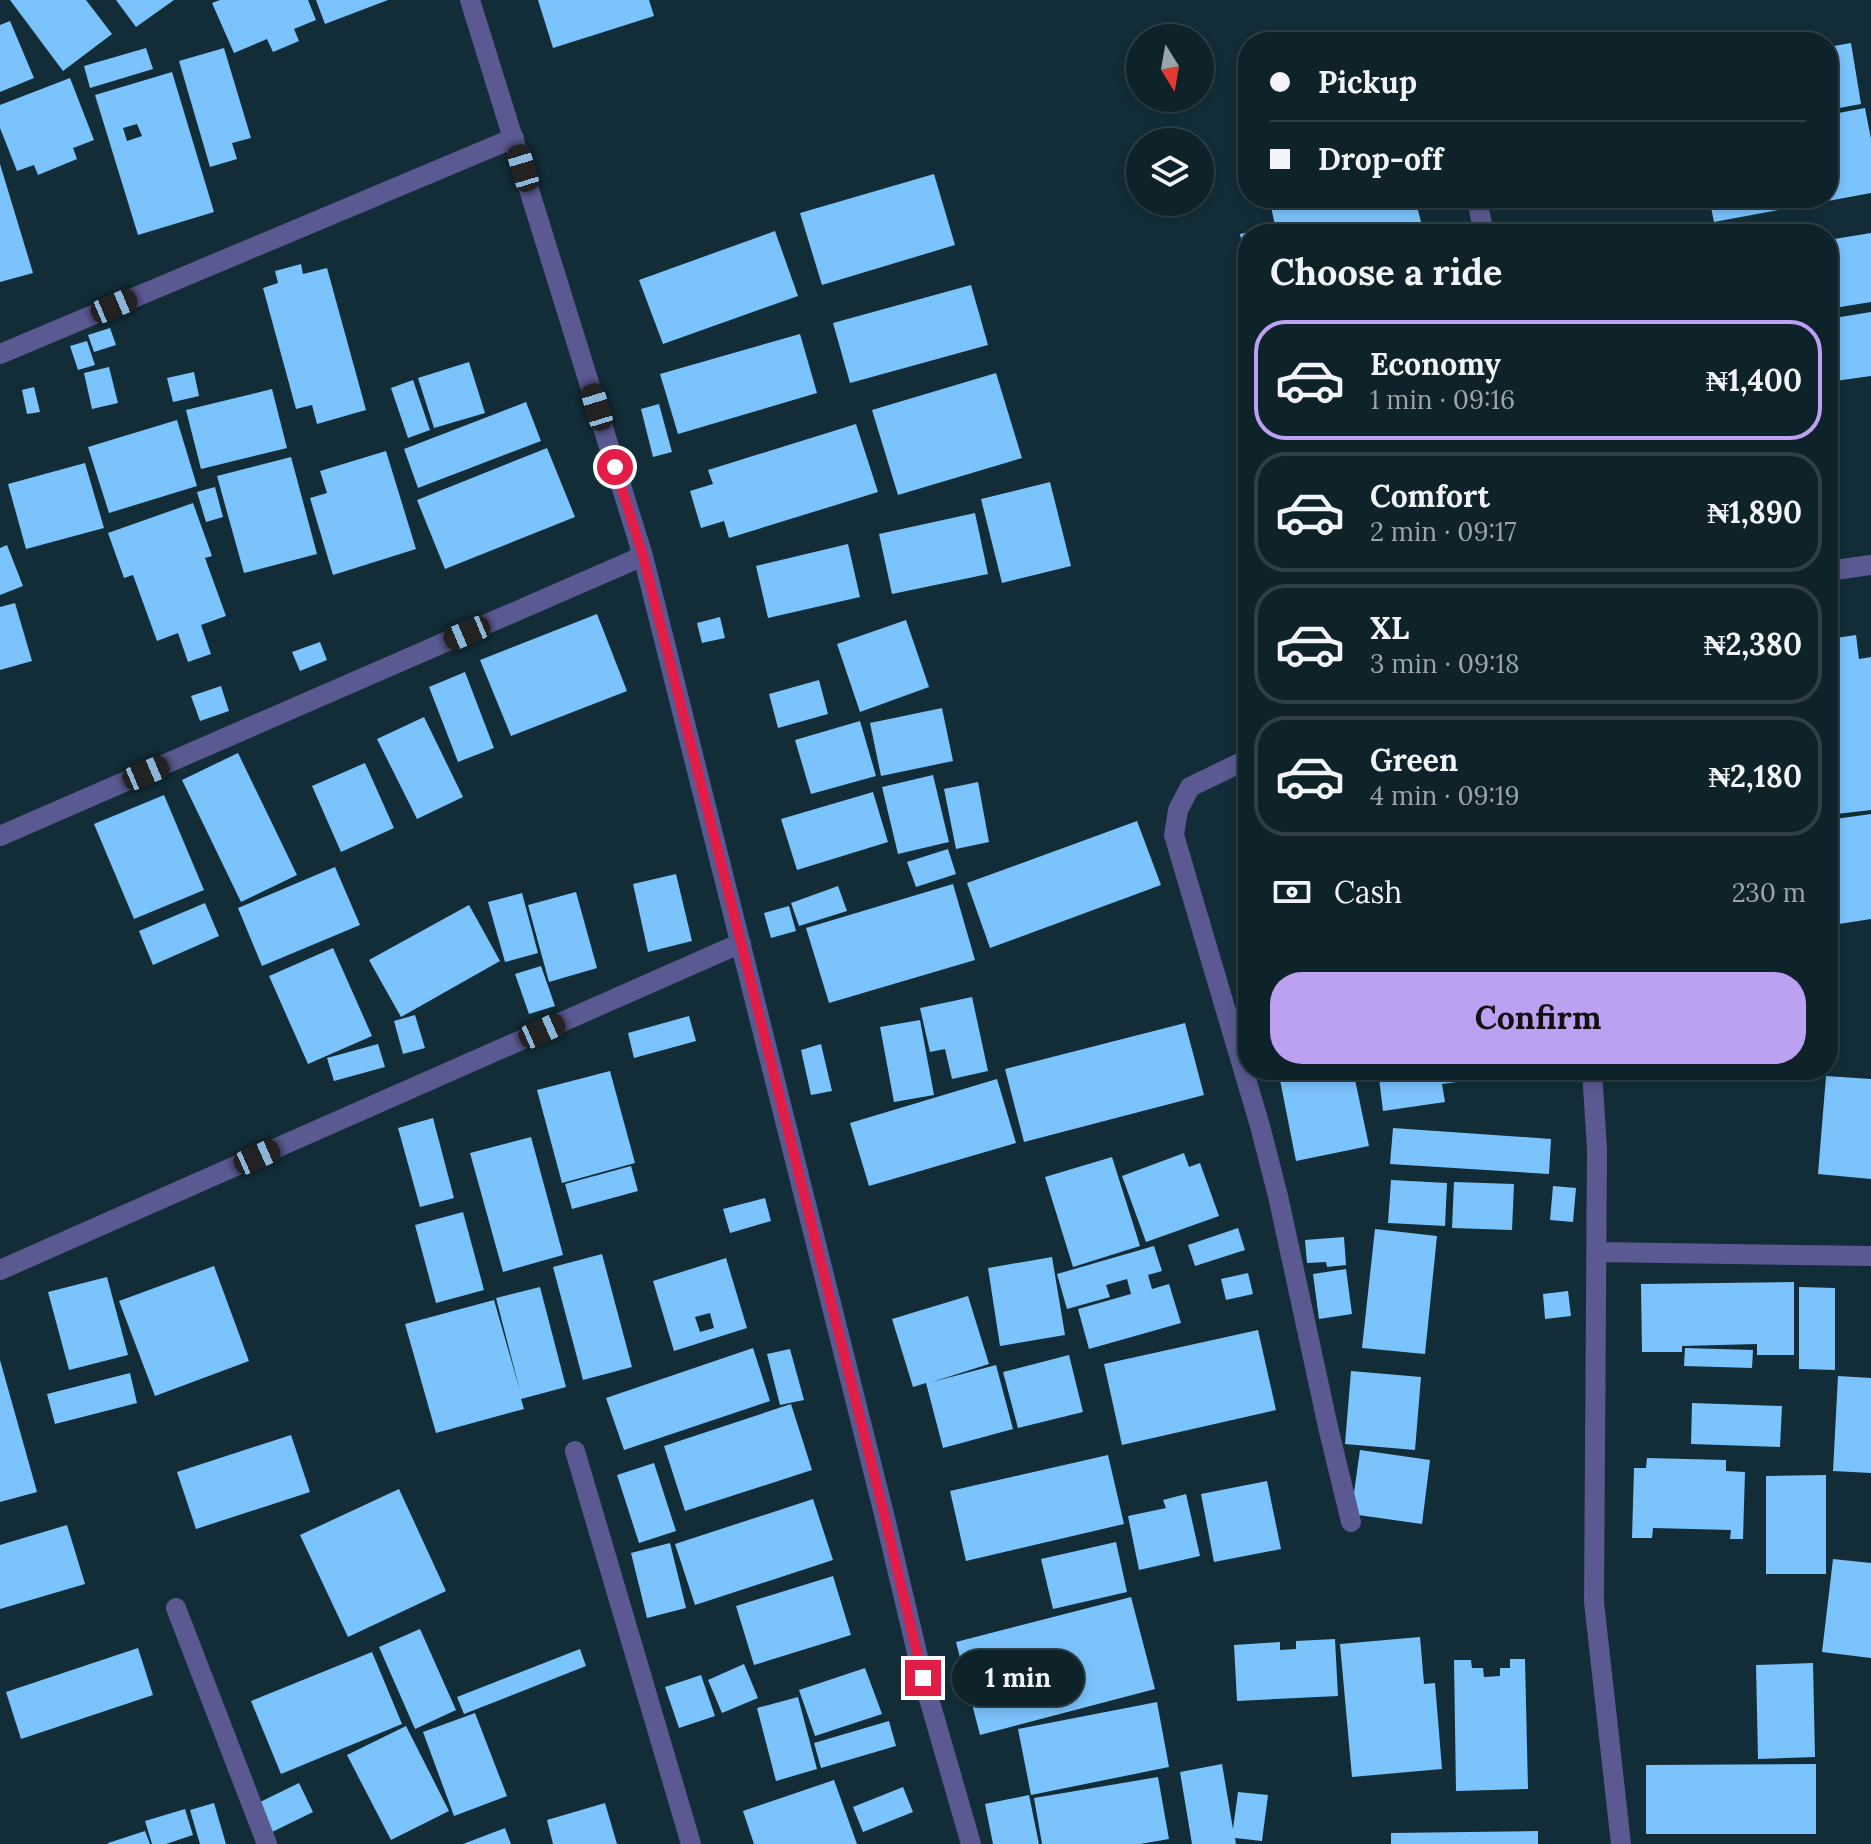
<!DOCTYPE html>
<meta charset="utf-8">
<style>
:root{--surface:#0e2229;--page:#172a31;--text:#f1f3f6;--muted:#9ba4a8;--line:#2e3f46;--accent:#bca0f2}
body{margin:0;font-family:Lora,serif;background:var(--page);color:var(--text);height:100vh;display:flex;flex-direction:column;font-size:30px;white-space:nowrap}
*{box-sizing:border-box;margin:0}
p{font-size:26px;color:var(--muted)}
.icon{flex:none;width:44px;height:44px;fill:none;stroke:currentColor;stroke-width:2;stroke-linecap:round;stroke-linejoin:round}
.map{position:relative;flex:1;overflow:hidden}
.drawer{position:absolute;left:1238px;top:224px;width:600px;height:856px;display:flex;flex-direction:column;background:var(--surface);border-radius:32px;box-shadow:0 4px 12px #0003,0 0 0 2px var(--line)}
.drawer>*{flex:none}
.hud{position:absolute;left:1238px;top:32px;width:600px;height:176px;border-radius:32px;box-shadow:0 4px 12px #0003,0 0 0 2px var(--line);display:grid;align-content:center;height:176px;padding:0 32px;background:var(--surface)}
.needle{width:52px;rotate:169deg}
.controls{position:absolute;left:1126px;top:24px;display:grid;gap:16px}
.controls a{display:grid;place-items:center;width:88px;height:88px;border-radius:50%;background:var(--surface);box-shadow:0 4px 12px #0003,0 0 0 2px var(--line);font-size:40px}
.end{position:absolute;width:36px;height:36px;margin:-18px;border:10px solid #e11d48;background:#fff;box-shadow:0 0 0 4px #fff}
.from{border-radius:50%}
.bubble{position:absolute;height:56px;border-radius:28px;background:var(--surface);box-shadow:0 4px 12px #0003,0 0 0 2px var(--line);font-size:26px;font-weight:700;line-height:56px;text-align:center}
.car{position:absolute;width:24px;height:48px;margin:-24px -12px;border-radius:10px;box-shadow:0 0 6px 2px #0007;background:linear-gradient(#222 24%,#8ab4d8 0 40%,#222 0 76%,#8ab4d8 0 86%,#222 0)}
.hud b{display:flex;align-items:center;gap:28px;height:76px;font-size:30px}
.hud b+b{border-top:2px solid var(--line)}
.hud i{width:20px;height:20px;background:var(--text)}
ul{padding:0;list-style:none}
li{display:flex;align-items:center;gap:24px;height:120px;margin:0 16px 12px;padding:0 16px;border:4px solid var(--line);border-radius:32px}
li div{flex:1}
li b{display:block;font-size:30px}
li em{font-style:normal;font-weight:700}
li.selected{border-color:var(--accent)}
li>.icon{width:72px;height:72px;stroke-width:1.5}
h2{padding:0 32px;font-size:36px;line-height:96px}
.pay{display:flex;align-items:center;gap:20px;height:88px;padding:0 32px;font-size:30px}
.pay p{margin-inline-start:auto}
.primary-button{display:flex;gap:16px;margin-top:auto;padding:16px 32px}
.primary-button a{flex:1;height:92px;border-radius:32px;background:var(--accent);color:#111;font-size:32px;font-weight:700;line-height:92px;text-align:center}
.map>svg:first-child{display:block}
.building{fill:#7bc3fd;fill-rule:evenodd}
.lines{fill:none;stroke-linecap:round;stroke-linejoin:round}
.minor{stroke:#5a5991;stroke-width:20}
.route{stroke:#e11d48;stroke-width:10}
</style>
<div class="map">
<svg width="1871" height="1844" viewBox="0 0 1871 1844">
<rect width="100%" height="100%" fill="#122d37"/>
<path class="building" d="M10,0H86L112,34L63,71Z
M116,0H174L136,27Z
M220,0H308L316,20L294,29L299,41L273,52L267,39L234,53L212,3Z
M316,0H388L325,24Z
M538,0H649L654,16L553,48Z
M10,21L34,78L0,92V25Z
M1851,43L1861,104L1828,110V47Z
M146,48L153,69L90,88L84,66Z
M224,48L251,138L232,143L237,159L210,167L179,61Z
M172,72L214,212L138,235L95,95ZM137,124L142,136L127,141L123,128Z
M70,78L94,140L73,148L77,159L38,175L34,165L17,171L0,128V105Z
M1865,108L1871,139V193L1714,222L1709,198H1828V115Z
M0,164L33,273L0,282Z
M934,174L955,245L822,285L800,213Z
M1269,198H1415L1422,226L1390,234H1277Z
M1503,198H1540V203L1503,204Z
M1268,228L1270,234H1248L1247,265L1240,234Z
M775,231L798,296L663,344L639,280Z
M1871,233V302L1828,309V240Z
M301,264L303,274L327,268L366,410L317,424L312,405L296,409L263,288L278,283L275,271Z
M971,285L988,345L850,383L833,323Z
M1871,312V376L1828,382V319Z
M110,328L116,345L94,352L88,335Z
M800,334L817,393L678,434L660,374Z
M87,341L95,365L78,370L70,346Z
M469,362L485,413L434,428L418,378Z
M109,367L118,403L92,409L84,373Z
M194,372L199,396L173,402L167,378Z
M996,373L1022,458L898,495L872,410Z
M413,380L430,430L408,438L391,388Z
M34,387L40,412L27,414L22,390Z
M272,389L287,448L201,469L186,410Z
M526,402L541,441L418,488L404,449Z
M659,404L672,452L653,457L641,409Z
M177,420L197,486L109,513L88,447Z
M856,424L878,492L729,538L724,521L701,528L690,491L713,484L708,470Z
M547,448L575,517L445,569L417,500Z
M386,451L416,549L333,575L310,498L327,493L320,471Z
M291,457L317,554L244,573L217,476Z
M85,463L104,528L26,549L8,484Z
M1050,482L1071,566L1002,583L981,499Z
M215,487L223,517L206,522L197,492Z
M193,503L212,556L205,558L226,616L201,625L211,654L188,662L178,633L157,641L133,575L124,578L108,533Z
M975,513L988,574L892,594L879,534Z
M848,544L860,597L768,618L756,566Z
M7,545L23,586L0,595V548Z
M15,603L32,661L0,670V607Z
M597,614L627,691L511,736L480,660Z
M720,617L725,638L702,643L697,623Z
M906,620L929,687L860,712L837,644Z
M1856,635L1859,659L1871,657V810L1828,815V664H1832L1829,639Z
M320,642L327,660L300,671L292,652Z
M465,672L494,748L458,762L429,687Z
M819,680L828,714L778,728L769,694Z
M221,686L229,711L200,721L191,696Z
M942,708L953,761L881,776L870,723Z
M424,717L463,797L417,819L377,739Z
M860,721L876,776L811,794L795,740Z
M238,753L297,875L241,902L182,780Z
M365,763L394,828L341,852L312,786Z
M933,775L949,842L898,854L882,787Z
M978,782L989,842L956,849L944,789Z
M873,792L888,842L797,870L781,819Z
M164,795L204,890L134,919L94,824Z
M1871,814V919L1839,924L1828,848V820Z
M1137,821L1161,885L990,948L967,883Z
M948,849L956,874L916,887L907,862Z
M335,867L360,925L262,966L238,908Z
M676,874L692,941L648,952L633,884Z
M953,884L975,960L829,1003L806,928Z
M838,886L847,911L799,926L791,903Z
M576,892L597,968L549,982L528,905Z
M522,893L538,953L505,962L488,902Z
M205,903L219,936L153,965L139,931Z
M469,905L500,961L401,1017L369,960Z
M789,906L796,931L771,938L764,913Z
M333,948L372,1036L308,1064L269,976Z
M541,966L555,1006L529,1014L515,974Z
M972,997L988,1071L952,1079L945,1049L930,1052L920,1008Z
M415,1015L425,1048L403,1054L394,1021Z
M689,1016L696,1041L634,1058L628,1033Z
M920,1020L934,1095L894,1102L880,1027Z
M1185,1023L1204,1095L1024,1142L1005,1069Z
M378,1044L385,1067L334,1081L327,1058Z
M821,1044L832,1091L811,1095L801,1050Z
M1278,1070H1353L1369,1146L1296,1161Z
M1378,1070H1529V1072L1442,1084L1445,1102L1383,1111Z
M610,1071L635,1163L562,1183L537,1090Z
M1826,1076L1871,1079V1179L1818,1174Z
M997,1079L1016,1143L869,1186L850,1123Z
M433,1118L454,1198L420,1207L398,1128Z
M1393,1128L1551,1139L1549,1174L1390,1164Z
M531,1137L563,1255L503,1272L470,1153Z
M1184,1153L1189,1167L1200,1163L1219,1216L1146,1242L1122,1176Z
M1112,1157L1140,1246L1073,1267L1045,1177Z
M631,1166L638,1191L572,1209L565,1184Z
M1391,1180L1447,1183L1445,1226L1388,1223Z
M1454,1182L1514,1184L1512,1230L1452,1228Z
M1553,1186L1576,1188L1573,1222L1550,1220Z
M765,1198L771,1221L730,1233L723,1209Z
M463,1212L484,1290L436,1303L415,1225Z
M1238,1228L1245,1250L1195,1266L1188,1245Z
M1375,1229L1437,1236L1425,1354L1362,1348Z
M1344,1237L1346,1265L1327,1267L1326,1262L1307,1263L1305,1240Z
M1154,1246L1162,1271L1148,1275L1152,1289L1169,1284L1181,1323L1089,1349L1078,1309L1131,1294L1127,1279L1106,1285L1110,1297L1067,1309L1057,1274Z
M602,1254L632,1367L583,1380L553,1267Z
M1052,1257L1065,1335L1000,1346L988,1268Z
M726,1258L747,1328L674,1351L653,1281ZM710,1313L714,1328L700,1332L695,1317Z
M214,1266L249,1361L155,1396L119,1301Z
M1346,1269L1352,1314L1319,1319L1313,1274Z
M1248,1273L1253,1294L1226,1300L1221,1279Z
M107,1277L128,1355L69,1370L48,1292Z
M1794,1282V1355H1757V1344L1682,1346V1352H1642L1641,1284Z
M540,1287L566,1387L521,1399L524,1409L436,1433L405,1324L494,1300L520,1391L496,1298Z
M1799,1287L1835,1288V1370L1799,1369Z
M1568,1291L1571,1316L1545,1319L1543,1294Z
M968,1296L989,1364L932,1382L996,1365L1013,1429L943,1448L926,1383L913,1387L892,1319Z
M1258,1330L1276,1410L1122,1445L1104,1364Z
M753,1348L770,1401L624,1450L606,1398Z
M1685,1348L1753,1350L1752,1368L1684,1366Z
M790,1349L804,1400L780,1405L767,1354Z
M1069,1355L1083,1412L1018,1428L1003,1372Z
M0,1360L37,1492L0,1502Z
M1351,1371L1421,1377L1415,1450L1345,1444Z
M130,1373L137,1403L55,1424L47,1394Z
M1838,1376L1871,1378V1473L1833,1471Z
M1692,1403L1782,1406L1780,1447L1691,1444Z
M791,1404L812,1470L685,1511L664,1446Z
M291,1435L310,1492L196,1529L177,1472Z
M1360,1450L1430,1460L1422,1524L1351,1514Z
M1108,1455L1124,1524L966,1561L950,1491Z
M1647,1458L1726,1460V1471L1745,1472L1743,1539H1730L1731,1530L1653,1528L1652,1538H1632L1634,1468H1646Z
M654,1463L676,1531L639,1543L617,1475Z
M1826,1475V1574H1766V1476Z
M1267,1481L1281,1549L1214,1562L1201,1494Z
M399,1489L446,1591L348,1637L300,1535Z
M1186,1494L1200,1556L1139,1570L1128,1516L1166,1508L1163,1500Z
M813,1499L833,1560L695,1605L675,1544Z
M67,1525L85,1584L0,1609V1545Z
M1116,1542L1127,1592L1053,1609L1041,1559Z
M670,1543L686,1608L647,1618L631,1553Z
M1833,1559L1871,1563V1658L1822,1652Z
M833,1576L851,1635L754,1665L736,1606Z
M1131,1597L1155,1689L980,1735L956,1642Z
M420,1629L456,1710L415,1729L379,1647Z
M1420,1637L1424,1684L1435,1683L1442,1769L1352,1777L1340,1644Z
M1335,1639L1338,1696L1237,1701L1234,1645L1280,1642V1650L1296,1649V1641Z
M138,1648L153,1695L21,1739L6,1692Z
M580,1649L586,1666L464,1714L457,1697Z
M372,1652L402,1724L281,1774L251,1701Z
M1510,1659H1525L1528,1789L1456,1791L1454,1660H1471L1472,1668H1483L1484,1677L1500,1676V1668H1510Z
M1813,1663L1815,1757L1758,1759L1756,1665Z
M744,1664L758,1698L722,1713L708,1680Z
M865,1668L882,1714L815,1736L799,1690Z
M701,1675L715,1716L679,1728L665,1687Z
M798,1697L817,1769L776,1781L757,1708Z
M1157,1702L1169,1767L1031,1795L1018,1729Z
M475,1713L507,1796L454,1816L423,1732Z
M889,1721L896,1746L821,1768L814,1743Z
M406,1726L449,1811L391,1840L347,1755Z
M1222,1764L1233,1829L1238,1792L1268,1795L1262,1841L1235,1838L1236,1844H1192L1180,1772Z
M1816,1764V1834H1646V1765Z
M1158,1777L1169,1839L1140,1844H1042L1034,1798Z
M834,1780L857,1844H754L743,1811Z
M299,1783L313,1812L270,1833L256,1804Z
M903,1787L913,1812L863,1832L853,1807Z
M1029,1795L1039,1844H993L985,1804Z
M214,1803L226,1844H200L190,1810Z
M605,1803L617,1844H553L547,1820Z
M185,1809L193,1835L166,1844H152L145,1821Z
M505,1828L511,1844H463Z
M145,1831L150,1844H108V1843Z
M1538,1831V1844H1391V1833Z"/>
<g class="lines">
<path class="minor" d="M470,0L643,556L884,1514L923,1678L971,1844
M1477,200L1484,234
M0,354L514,138
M1828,571L1871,565
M1248,759L1190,787L1178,810L1174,835L1260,1126L1278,1196L1328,1427L1351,1522
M0,836L643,556
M1592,1070L1597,1150L1594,1602L1621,1844
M1597,1252L1871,1256
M0,1270L741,943
M575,1451L691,1844
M176,1608L267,1844"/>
</g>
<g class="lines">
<path class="route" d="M615,467L643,556L726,883L884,1514L923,1678"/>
</g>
</svg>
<div class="controls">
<a><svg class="needle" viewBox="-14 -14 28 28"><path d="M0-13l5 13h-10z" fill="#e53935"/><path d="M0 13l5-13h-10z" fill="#9ba4a8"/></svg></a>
<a><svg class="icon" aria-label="layers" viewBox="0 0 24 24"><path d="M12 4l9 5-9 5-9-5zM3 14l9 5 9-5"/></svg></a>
</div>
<i class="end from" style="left:615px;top:467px"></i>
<i class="end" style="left:923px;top:1678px"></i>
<div class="bubble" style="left:952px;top:1650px;width:132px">1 min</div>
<i class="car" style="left:523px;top:168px;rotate:343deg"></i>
<i class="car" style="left:114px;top:306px;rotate:67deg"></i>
<i class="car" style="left:597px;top:407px;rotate:343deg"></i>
<i class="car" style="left:467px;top:633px;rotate:247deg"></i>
<i class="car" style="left:146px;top:773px;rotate:67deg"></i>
<i class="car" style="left:542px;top:1031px;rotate:66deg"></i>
<i class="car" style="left:257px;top:1157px;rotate:66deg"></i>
<div class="hud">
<b><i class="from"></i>Pickup</b>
<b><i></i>Drop-off</b>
</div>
<section class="drawer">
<h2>Choose a ride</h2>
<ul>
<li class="selected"><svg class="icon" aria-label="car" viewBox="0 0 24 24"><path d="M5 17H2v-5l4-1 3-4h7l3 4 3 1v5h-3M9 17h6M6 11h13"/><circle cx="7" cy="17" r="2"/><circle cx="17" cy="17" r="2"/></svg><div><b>Economy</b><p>1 min · 09:16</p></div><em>₦1,400</em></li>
<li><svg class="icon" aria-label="car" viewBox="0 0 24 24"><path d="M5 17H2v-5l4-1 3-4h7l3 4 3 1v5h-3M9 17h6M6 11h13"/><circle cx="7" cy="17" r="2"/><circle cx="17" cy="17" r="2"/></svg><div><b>Comfort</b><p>2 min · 09:17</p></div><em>₦1,890</em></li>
<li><svg class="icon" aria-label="car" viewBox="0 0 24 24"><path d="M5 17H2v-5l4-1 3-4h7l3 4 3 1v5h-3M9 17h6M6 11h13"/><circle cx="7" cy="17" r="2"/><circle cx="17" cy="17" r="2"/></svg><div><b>XL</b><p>3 min · 09:18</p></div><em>₦2,380</em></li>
<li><svg class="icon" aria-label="car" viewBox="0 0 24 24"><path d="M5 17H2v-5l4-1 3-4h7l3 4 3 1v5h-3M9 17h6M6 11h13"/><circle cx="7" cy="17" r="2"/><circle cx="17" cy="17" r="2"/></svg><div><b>Green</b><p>4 min · 09:19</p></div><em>₦2,180</em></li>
</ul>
<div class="pay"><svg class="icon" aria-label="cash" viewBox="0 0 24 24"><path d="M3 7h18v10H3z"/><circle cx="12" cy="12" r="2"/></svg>Cash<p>230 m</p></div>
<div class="primary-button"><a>Confirm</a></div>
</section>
</div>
